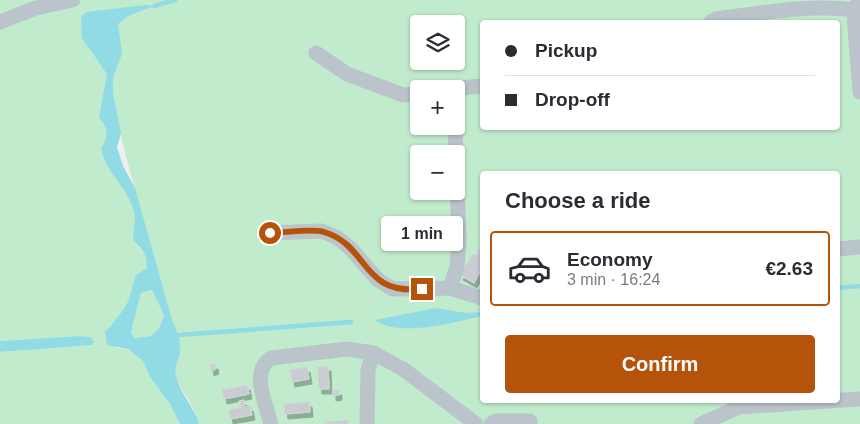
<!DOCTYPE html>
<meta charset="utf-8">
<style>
:root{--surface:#fff;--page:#f2f2f3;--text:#2b2b33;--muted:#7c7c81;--line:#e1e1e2;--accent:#b45309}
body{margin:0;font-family:Helvetica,sans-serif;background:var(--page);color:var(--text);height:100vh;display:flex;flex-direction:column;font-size:19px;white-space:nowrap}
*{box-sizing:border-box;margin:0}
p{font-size:16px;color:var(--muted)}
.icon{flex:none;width:28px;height:28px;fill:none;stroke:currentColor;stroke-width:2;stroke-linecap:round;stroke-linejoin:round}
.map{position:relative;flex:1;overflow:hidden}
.drawer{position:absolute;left:480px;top:171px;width:360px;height:232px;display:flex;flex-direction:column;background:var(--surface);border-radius:5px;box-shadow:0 1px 4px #0004}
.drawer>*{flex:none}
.banner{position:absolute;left:480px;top:20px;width:360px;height:110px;border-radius:5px;box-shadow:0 1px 4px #0004;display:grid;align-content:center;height:110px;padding:0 25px;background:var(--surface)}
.controls{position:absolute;left:410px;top:15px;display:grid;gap:10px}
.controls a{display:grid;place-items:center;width:55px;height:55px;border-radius:5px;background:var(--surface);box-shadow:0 1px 4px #0004;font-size:25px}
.end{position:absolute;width:22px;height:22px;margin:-11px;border:6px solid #b45309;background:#fff;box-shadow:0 0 0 2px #fff}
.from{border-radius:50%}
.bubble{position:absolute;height:35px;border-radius:5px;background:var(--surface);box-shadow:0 1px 4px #0004;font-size:16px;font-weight:800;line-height:35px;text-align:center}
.banner b{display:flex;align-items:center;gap:18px;height:48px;font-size:19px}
.banner b+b{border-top:1px solid var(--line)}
.banner i{width:12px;height:12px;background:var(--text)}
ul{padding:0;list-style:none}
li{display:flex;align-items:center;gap:15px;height:75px;margin:0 10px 8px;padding:0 15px;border:2px solid transparent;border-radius:5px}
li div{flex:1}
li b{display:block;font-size:19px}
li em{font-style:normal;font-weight:800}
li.current{border-color:var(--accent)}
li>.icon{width:45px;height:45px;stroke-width:1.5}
h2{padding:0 25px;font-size:22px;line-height:60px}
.primary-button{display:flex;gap:10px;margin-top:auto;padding:10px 25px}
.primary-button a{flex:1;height:58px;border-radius:5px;background:var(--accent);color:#fff;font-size:20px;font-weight:800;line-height:58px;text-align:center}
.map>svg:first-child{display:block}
.green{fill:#c0ebcc;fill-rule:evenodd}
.water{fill:#91dbe4;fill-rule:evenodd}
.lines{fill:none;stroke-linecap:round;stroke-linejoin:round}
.stream{stroke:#91dbe4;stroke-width:4.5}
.building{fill:#c9ccd0;stroke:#d3d5d9;filter:url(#shadow)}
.minor{stroke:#bbc4ca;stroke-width:15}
.route{stroke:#b45309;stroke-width:6}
</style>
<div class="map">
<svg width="860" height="424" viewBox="0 0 860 424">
<defs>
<filter id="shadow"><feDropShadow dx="3" dy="5" stdDeviation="0" flood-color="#0004"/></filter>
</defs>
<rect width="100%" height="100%" fill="#f0eeee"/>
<path class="green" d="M0,0H860V424H197C196,419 195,413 193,408C186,392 166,376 179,357L109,91L99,118C109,129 108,135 101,149C106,173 128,188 134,212C136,220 133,231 133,240L147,257L148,261L146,269L133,282L131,297L126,309L111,328L116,348L128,349L143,361L150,377L170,404L180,424H0V352L92,345L91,337L79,336L0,341ZM482,22H838V128H482ZM419,24H456V61H419ZM419,89H456V126H419ZM419,154H456V191H419ZM482,174H838V401H482Z
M152,290L164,315L159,328L151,336L134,338L131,332L141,293Z"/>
<path class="water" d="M146,5L154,6L128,16L118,24L122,54L113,77V94L121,133L117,147L123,166L135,188L172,320C177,330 183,346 179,357C177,363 174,368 176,376C180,394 194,406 199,424H180L170,404L150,377L143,361L128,349L107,345L105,331C111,328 112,324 116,319C133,300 128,296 136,275L146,269C149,255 142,250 133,240C133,231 136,220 134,212C128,188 106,173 101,149C108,136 109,129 99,118L107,74L82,38L81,18L86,12ZM152,290L164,315L159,328L151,336L134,338L131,332L141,293Z
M436,308L466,313L482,312V316C456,322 397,338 375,320Z
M79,336L91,337L94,342L92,345L0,352V341Z"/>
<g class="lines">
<path class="stream" d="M154,6L175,0
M838,288L860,286
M179,335L351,322"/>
</g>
<path class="building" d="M482,245V268L474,283L460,275L473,254L476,255Z
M215,364L216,369L211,371L210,365Z
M328,366L329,389H319L318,367Z
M307,367L309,379L292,382L290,370Z
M247,385L249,394L224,399L222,390Z
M339,390V395L333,396V391Z
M244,400L245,405L240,406L239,401Z
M309,402L310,412L285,414L284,404Z
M250,406L252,415L230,419L229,410Z
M348,420L349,424H326V422Z"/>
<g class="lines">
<path class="minor" d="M858,2L854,16L860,92
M0,22L36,8L73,0
M711,22L716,19C762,13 809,4 855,10
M316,53L347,74L403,95L419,94
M450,89L482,86
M455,126L456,154
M270,233L322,231L338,238L352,250L378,280L393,289L450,288L482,298
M838,249L860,247
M450,288L457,267L459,239L456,154
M271,424C266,404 250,372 271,358L347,349L373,353L403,369L476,424
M367,424L368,370L373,353
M491,424L496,421H530
M701,424L739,407L860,399"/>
</g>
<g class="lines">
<path class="route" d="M270,233C284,233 311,228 324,232C370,246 360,295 422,289"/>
</g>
</svg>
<div class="controls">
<a><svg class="icon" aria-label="layers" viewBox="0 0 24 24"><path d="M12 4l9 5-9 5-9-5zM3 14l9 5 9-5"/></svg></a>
<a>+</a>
<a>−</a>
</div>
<i class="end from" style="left:270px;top:233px"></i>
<i class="end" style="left:422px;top:289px"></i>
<div class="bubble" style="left:381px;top:216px;width:82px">1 min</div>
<div class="banner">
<b><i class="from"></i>Pickup</b>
<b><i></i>Drop-off</b>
</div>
<section class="drawer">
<h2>Choose a ride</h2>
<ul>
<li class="current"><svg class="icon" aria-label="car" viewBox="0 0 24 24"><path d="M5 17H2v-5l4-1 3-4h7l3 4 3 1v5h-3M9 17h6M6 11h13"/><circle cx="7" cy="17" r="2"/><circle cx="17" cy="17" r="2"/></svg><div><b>Economy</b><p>3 min · 16:24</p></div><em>€2.63</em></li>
</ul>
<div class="primary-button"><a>Confirm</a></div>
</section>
</div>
